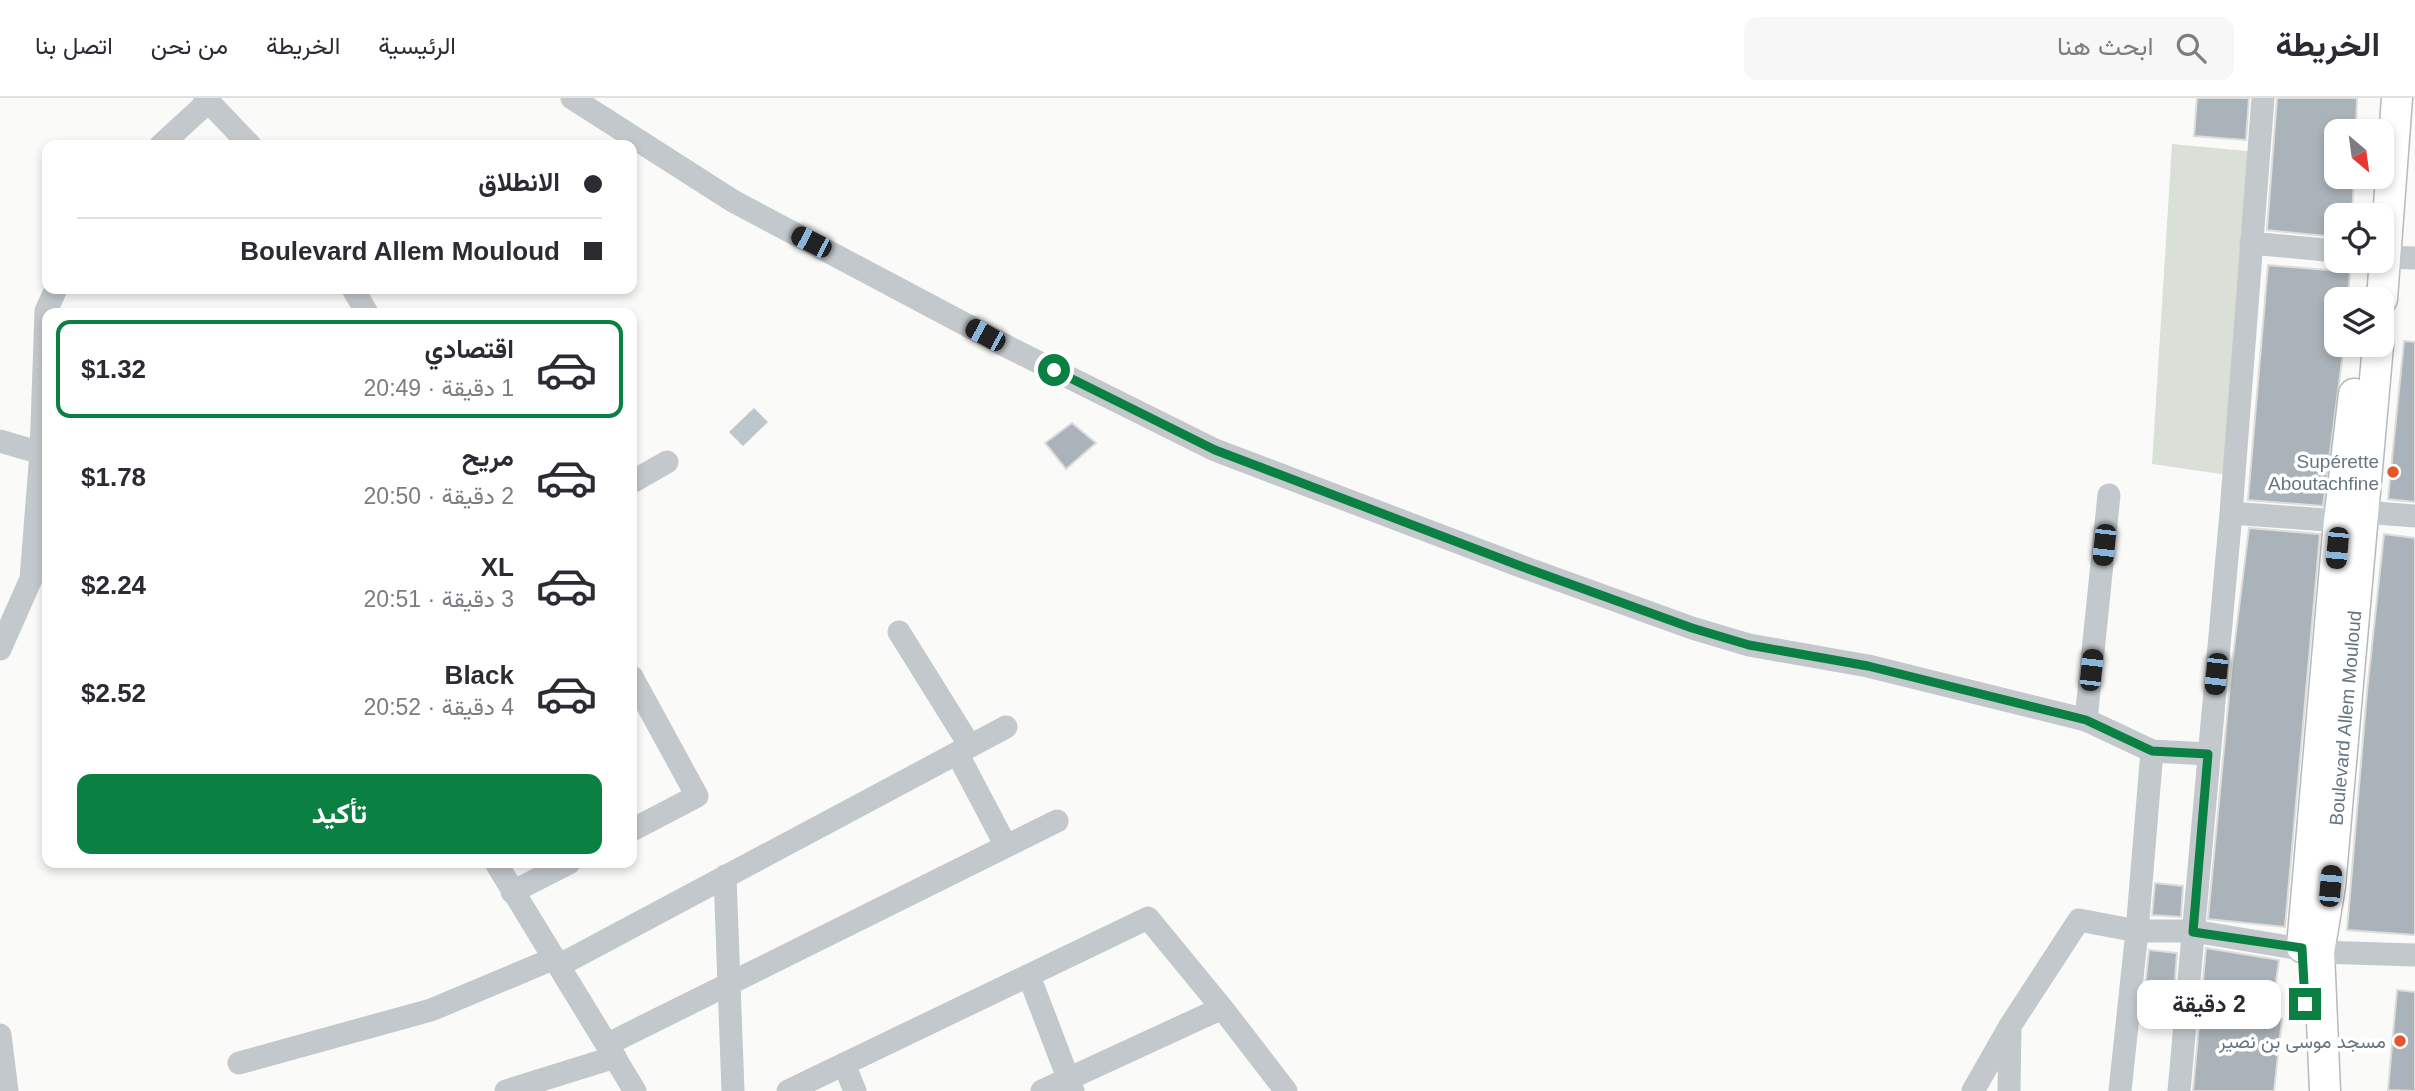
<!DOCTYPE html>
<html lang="ar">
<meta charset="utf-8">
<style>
:root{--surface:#fff;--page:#f7f7f7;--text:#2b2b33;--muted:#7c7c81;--line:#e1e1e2;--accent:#0b8043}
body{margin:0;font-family:Helvetica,Vazirmatn,sans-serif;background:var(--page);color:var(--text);direction:rtl;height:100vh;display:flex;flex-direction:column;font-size:26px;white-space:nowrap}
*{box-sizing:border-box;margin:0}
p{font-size:23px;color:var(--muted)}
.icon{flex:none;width:38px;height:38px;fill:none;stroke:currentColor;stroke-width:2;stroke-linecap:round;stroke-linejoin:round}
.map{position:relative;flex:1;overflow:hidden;direction:ltr}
.sheet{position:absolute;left:42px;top:210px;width:595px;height:560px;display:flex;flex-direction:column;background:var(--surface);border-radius:14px;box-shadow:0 4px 10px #0003;direction:rtl}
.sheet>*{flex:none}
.banner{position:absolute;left:42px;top:42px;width:595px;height:154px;border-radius:14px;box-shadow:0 4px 10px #0003;direction:rtl;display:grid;align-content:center;height:154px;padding:0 35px;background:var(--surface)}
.needle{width:46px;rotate:151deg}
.tools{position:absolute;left:2324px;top:21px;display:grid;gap:14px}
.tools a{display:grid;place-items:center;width:70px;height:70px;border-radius:14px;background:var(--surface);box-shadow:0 4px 10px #0003;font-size:35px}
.end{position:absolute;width:32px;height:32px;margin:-16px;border:9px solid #0b8043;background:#fff;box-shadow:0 0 0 4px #fff}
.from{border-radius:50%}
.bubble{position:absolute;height:49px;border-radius:14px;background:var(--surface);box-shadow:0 4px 10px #0003;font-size:23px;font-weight:700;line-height:49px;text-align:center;direction:rtl}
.car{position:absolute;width:21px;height:42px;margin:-21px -10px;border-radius:9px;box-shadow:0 0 5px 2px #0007;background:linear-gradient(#222 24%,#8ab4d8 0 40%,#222 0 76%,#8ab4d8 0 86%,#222 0)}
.banner b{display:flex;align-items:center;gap:24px;height:66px;font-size:26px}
.banner b+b{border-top:2px solid var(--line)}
.banner i{width:18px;height:18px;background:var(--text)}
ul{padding:12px 0 0;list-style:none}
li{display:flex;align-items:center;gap:21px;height:98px;margin:0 14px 10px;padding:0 21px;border:4px solid transparent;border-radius:14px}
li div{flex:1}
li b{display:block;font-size:26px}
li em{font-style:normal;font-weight:700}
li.current{border-color:var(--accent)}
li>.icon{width:63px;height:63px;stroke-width:1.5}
.primary-button{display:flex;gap:14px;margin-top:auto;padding:14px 35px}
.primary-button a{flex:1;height:80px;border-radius:14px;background:var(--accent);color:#fff;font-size:28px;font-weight:700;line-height:80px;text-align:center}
header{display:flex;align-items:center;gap:42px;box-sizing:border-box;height:98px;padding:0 35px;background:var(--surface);border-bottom:2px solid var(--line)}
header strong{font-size:33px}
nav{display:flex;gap:38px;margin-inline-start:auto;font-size:24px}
.search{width:490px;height:63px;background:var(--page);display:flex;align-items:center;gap:18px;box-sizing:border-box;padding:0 24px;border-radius:14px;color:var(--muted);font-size:26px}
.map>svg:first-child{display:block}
.green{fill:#dadfd7}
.water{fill:#bbc7cb}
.building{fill:#aab3b9;stroke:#dcdcda;stroke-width:2}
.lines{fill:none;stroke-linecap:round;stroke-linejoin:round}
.major-casing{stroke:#b5babe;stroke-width:33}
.minor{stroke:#c3c8cc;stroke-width:23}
.major{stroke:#fff;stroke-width:30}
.route{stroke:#0b8043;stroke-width:9}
.poi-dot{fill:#e4572e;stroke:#fff;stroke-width:2.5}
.labels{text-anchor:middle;stroke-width:7;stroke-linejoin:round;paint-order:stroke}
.poi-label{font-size:19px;fill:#657683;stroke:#fff;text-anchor:end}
.street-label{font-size:19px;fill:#657683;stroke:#fff}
</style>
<header>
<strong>الخريطة</strong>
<div class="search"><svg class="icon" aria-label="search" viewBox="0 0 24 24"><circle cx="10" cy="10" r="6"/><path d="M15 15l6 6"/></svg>ابحث هنا</div>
<nav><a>الرئيسية</a><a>الخريطة</a><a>من نحن</a><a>اتصل بنا</a></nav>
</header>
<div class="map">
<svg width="2415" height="993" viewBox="0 0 2415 993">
<rect width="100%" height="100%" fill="#fafaf8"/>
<path class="green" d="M2172,46L2257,54L2228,377L2152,366Z"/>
<path class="water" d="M754,310L768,324L743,348L729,334Z"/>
<path class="building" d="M2197,0H2249L2246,42L2194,38Z
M2277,0H2357L2356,33H2336V79H2354L2352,117H2336V139L2267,132Z
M2268,167L2350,174L2348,201H2336V247H2344L2323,408L2248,402Z
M2404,243L2415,244V404L2388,401Z
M1072,325L1096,345L1066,371L1045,345Z
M2249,430L2320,436L2285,829L2208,821L2232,566Z
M2384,436L2415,440V837L2347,832L2367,594Z
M2155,785L2183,788L2181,819L2152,817Z
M2206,850L2279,862L2271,920L2282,921L2274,993H2193Z
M2149,852L2177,855L2174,895L2163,893V891L2145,889Z
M2397,892L2415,894V993L2388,992Z"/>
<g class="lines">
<defs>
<path id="major" d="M2382,201L2397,0
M2302,849L2339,423L2354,296
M2325,993L2319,854L2330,788L2378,247"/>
</defs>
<use href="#major" class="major-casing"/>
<path class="minor" d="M205,0L250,47
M572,0L733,103L1008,249L1215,352L1523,469L1692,530L1749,547L1868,568L2066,617L2086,622L2152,653L2208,656
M161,47L209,3
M2251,145L2336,153
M2382,159L2415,160
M353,191L367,215
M0,343L41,355L46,213L56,191
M632,384L667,364
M2231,415L2339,423L2363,414L2415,418
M899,534L970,648
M0,551L31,481L41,355
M632,579L697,698L632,732
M2086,622L2109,397
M957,655L1006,748
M496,765L635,993
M725,778L733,993
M512,794L569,765
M560,867L1006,629
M1029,878L1073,993
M0,937L7,993
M608,946L1057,723
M239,965L431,912L555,860
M844,966L855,993
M506,993L615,959
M788,993L1148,820L1222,910L1286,993
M1042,993L1222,910
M1973,993L2010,928L2079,822L2137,833H2193L2319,854L2415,857
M2009,993L2010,930
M2120,993L2137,833L2152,653
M2179,993L2231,415L2263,0"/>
<use href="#major" class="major"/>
</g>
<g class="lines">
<path class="route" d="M1054,272L1215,352L1523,469L1692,530L1749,547L1868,568L2066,617L2086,622L2152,653L2208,656L2193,834L2302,850L2305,906"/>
</g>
<g class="poi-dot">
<circle cx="2393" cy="374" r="7"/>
<circle cx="2400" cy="943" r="7"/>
</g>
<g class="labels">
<g class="poi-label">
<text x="2379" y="370">Supérette<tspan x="2379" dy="22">Aboutachfine</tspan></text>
<text x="2386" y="950">مسجد موسى بن نصير</text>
</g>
<g class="street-label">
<text transform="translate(2345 620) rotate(-85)" y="7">Boulevard Allem Mouloud</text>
</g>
</g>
</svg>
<div class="tools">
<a><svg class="needle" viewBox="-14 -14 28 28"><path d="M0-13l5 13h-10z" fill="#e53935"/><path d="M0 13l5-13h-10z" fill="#7c7c81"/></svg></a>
<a><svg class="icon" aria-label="locate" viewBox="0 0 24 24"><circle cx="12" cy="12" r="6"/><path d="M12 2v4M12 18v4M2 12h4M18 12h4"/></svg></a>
<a><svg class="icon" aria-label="layers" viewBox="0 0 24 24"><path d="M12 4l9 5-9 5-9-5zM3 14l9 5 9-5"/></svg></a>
</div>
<i class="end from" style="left:1054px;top:272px"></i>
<i class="end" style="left:2305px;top:906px"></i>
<div class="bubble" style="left:2137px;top:882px;width:144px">2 دقيقة</div>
<i class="car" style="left:811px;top:144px;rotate:297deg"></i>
<i class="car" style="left:985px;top:237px;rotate:299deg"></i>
<i class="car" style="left:2104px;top:447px;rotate:186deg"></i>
<i class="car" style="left:2337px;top:450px;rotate:185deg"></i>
<i class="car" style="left:2091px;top:572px;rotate:6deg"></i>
<i class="car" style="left:2216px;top:576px;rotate:186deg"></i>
<i class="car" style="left:2330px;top:788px;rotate:5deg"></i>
<div class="banner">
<b><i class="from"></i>الانطلاق</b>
<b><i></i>Boulevard Allem Mouloud</b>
</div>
<section class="sheet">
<ul>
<li class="current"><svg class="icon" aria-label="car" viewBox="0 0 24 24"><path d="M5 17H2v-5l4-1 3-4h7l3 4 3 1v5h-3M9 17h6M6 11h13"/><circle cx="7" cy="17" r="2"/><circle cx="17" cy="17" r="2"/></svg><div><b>اقتصادي</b><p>1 دقيقة · 20:49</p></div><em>$1.32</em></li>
<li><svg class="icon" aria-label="car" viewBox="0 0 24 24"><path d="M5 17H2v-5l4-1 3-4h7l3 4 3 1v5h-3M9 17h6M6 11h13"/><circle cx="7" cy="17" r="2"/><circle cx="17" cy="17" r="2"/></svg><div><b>مريح</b><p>2 دقيقة · 20:50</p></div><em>$1.78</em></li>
<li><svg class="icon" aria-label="car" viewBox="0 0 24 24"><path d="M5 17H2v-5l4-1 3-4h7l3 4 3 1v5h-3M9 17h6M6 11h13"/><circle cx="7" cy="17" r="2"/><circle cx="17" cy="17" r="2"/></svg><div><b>XL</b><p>3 دقيقة · 20:51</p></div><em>$2.24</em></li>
<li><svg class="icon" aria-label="car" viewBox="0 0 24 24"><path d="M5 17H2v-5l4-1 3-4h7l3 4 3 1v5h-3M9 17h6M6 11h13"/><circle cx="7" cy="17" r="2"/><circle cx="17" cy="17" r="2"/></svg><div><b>Black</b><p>4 دقيقة · 20:52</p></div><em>$2.52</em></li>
</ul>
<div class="primary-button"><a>تأكيد</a></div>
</section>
</div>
